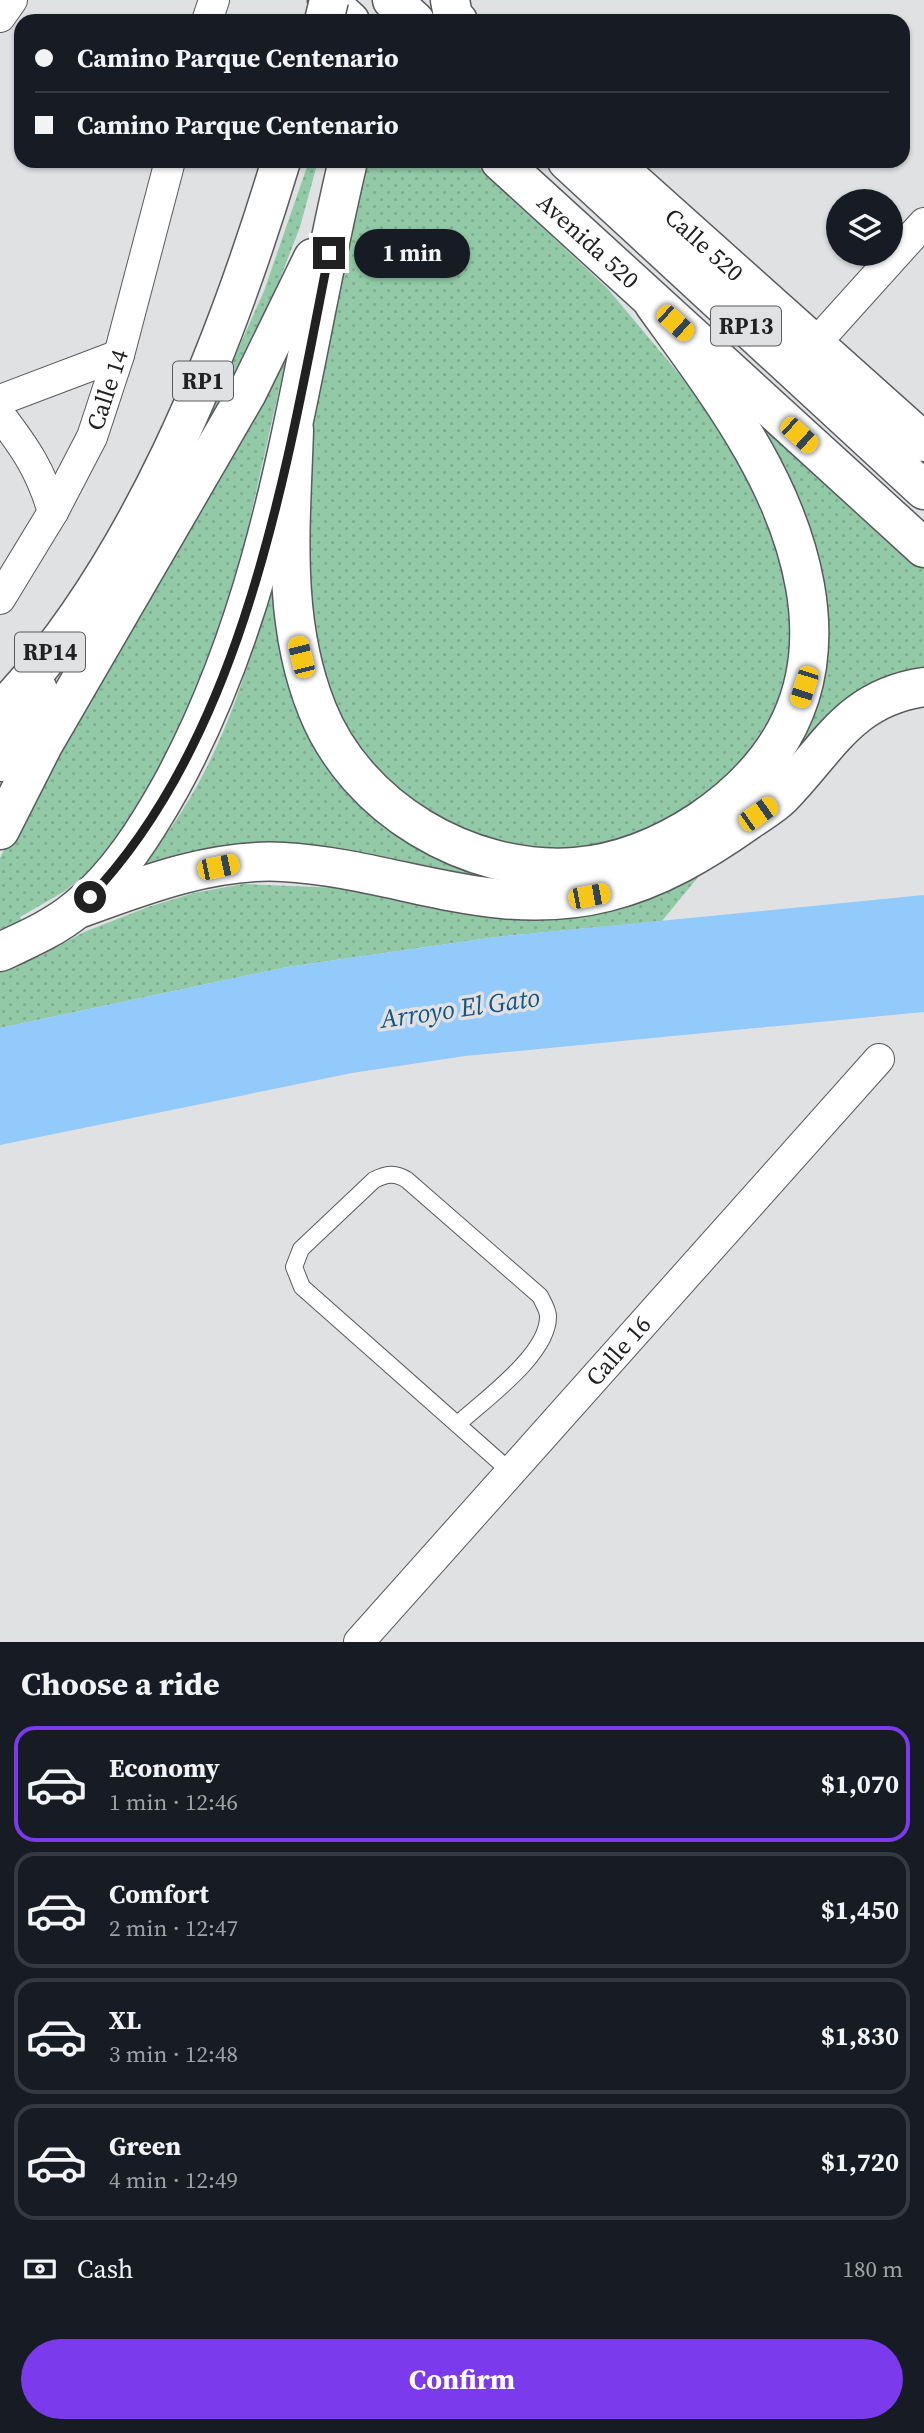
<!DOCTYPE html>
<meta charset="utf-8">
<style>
:root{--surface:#171b24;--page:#20242c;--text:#f1f3f6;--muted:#9ea1a6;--line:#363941;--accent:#7c3aed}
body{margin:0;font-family:"Source Serif 4",serif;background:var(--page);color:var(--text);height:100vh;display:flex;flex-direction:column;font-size:26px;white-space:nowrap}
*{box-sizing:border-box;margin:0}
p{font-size:23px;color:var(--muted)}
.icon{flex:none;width:38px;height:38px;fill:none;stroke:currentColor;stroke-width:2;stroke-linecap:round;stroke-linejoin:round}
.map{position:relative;height:1642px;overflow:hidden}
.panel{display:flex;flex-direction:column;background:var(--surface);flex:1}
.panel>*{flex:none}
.hud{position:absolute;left:14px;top:14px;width:896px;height:154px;border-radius:21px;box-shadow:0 2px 5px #0004;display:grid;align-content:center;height:154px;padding:0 21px;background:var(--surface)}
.buttons{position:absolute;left:826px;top:189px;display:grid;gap:14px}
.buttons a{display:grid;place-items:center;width:77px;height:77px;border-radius:50%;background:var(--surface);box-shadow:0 2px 5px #0004;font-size:35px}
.end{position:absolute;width:32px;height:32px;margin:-16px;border:9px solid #212122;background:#fff;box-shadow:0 0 0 4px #fff}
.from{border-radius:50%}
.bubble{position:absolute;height:49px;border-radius:24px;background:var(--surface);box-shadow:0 2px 5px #0004;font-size:23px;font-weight:700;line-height:49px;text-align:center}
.car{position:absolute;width:21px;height:42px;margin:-21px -10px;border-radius:9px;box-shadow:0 0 5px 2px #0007;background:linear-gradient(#f5c518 24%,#345 0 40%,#f5c518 0 76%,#345 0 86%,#f5c518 0)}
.hud b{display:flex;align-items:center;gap:24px;height:66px;font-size:26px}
.hud b+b{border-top:2px solid var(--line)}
.hud i{width:18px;height:18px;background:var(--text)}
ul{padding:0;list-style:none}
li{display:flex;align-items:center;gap:21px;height:116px;margin:0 14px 10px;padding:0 7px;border:4px solid var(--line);border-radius:21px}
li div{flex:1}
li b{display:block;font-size:26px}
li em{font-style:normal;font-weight:700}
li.current{border-color:var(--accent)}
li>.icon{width:63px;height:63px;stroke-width:1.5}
h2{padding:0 21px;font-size:32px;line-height:84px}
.pay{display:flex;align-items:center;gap:18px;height:77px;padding:0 21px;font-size:26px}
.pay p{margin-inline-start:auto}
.button{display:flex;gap:14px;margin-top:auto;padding:14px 21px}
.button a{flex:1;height:80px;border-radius:42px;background:var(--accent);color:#fff;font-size:28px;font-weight:700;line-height:80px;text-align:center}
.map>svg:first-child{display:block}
.grass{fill:url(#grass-dots)}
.water{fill:#92cafb}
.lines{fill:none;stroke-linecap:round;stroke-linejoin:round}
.service-casing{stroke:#595a5c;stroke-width:18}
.minor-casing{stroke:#595a5c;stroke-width:32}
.tertiary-casing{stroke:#595a5c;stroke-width:41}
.primary-casing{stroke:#595a5c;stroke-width:41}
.service{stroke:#fff;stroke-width:16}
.minor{stroke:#fff;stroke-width:30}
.tertiary{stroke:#fff;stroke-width:38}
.primary{stroke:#fff;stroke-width:38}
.primary-bridge-casing{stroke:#595a5c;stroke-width:41;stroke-linecap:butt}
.primary-bridge{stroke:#fff;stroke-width:38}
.route{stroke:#212122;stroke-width:9}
.labels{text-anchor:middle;stroke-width:7;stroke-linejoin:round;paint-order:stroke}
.shield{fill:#e0e1e3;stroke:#5a5b5c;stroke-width:2}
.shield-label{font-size:23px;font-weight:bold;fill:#212122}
.street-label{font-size:24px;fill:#212122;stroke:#e0e1e3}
.water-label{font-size:26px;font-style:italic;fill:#165582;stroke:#e0e1e3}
</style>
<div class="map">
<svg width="924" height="1642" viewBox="0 0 924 1642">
<defs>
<pattern id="grass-dots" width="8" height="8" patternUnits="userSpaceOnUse" patternTransform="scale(1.75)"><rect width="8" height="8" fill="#92caa7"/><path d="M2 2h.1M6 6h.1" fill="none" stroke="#7ead8f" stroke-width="1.8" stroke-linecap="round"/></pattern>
</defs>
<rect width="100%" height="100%" fill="#e0e1e3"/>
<path class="grass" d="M309,161H318L300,227L248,361L179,481L264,291Z
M368,161H472L608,289L726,430L789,578L792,681L734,776L642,839L567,850L479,839L399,798L336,730L291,613L303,452L350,200Z
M291,336L239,568L221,630L189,717L124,833L97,865L65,891L20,917L39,957L84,932L148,907L194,893L243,884L342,888L398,895L713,859L662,921L496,937L287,967L0,1028V858L39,779Z
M747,414L924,568V674C843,690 833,702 785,766C773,781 762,799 748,811C713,840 670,861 626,873C582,886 531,893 485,886C435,878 386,861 335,854C271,845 204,852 141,867C220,774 255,661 276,543C278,607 278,672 308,730C403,915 694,925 794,740C810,710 822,678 824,643C827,564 781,484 747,414Z"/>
<path class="water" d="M924,895V1012L465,1056L352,1073L0,1145V1028L287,967L496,937Z"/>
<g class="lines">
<defs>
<path id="service" d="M458,1424C484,1400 549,1354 548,1316C548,1310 543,1302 540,1296L407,1180C395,1172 386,1174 374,1180L301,1249L294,1267L302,1287L511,1472"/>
<g id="minor">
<path d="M0,17L12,0"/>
<path d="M207,21L214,0"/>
<path d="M815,344L924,223"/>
<path d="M0,400L119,355"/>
<path d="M0,415C26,449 41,471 53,512"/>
<path id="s1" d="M0,599L53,512L92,437L119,355L170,161"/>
<path id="s2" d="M359,1642L879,1059"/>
</g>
<g id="tertiary">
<path d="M450,0L453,16L458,21"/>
<path id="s3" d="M610,161L924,442"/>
</g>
<g id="primary">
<path d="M327,0L350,21"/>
<path d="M392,0L415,21"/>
<path id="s4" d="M500,161L924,548"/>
<path d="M567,161L924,490"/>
<path d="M294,430C291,525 281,619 317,709C356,808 469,875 575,867C621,863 662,846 700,821C784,764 823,688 805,586C786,479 716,390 654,304"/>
<path d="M0,712C138,568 224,350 281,161"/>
<path d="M0,762L38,690"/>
<path d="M0,830L43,745L247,393L313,258"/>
<path d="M78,909C143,885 214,858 283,862C395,868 493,921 607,892C659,879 704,852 748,821C759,813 772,806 782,796C829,748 849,698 924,687"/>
<path d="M0,952C26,940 56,927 78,908C117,877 147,829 171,786C279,588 297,375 348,161"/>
</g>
</defs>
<use href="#service" class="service-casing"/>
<use href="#minor" class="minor-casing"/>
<use href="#tertiary" class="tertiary-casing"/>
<use href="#primary" class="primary-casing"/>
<use href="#service" class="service"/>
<use href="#minor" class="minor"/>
<use href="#tertiary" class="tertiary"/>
<use href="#primary" class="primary"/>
<defs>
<path id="primary-bridge" d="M324,21L329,0"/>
</defs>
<use href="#primary-bridge" class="primary-bridge-casing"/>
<use href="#primary-bridge" class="primary-bridge"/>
</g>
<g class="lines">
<path class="route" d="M90,897C245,734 287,466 329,253"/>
</g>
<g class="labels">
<g class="shield">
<rect x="711" y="306.5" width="70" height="39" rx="5"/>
<rect x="173" y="361.5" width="60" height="39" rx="5"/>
<rect x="15" y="632.5" width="70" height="39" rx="5"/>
</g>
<g class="shield-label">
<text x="746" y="334">RP13</text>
<text x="203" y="389">RP1</text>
<text x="50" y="660">RP14</text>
</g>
<g class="street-label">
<text dy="8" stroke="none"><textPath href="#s4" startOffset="119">Avenida 520</textPath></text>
<text dy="8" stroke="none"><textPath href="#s3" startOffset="126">Calle 520</textPath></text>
<text dy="8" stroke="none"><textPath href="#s1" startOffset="236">Calle 14</textPath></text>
<text dy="8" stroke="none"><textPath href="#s2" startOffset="390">Calle 16</textPath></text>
</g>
<g class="water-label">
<text transform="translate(460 1008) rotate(-8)" y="9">Arroyo El Gato</text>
</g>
</g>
</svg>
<div class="buttons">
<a><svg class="icon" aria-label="layers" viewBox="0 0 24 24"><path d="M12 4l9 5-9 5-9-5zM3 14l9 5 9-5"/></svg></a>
</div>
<i class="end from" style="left:90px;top:897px"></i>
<i class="end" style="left:329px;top:253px"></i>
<div class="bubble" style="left:354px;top:229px;width:116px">1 min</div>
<i class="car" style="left:675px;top:323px;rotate:132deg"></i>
<i class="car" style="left:799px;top:435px;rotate:132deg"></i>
<i class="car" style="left:301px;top:657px;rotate:346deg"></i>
<i class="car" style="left:804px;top:687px;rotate:198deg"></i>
<i class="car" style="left:758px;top:814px;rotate:55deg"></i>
<i class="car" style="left:218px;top:867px;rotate:78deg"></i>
<i class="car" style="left:589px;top:896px;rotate:79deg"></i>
<div class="hud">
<b><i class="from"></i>Camino Parque Centenario</b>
<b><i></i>Camino Parque Centenario</b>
</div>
</div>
<section class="panel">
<h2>Choose a ride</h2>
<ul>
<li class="current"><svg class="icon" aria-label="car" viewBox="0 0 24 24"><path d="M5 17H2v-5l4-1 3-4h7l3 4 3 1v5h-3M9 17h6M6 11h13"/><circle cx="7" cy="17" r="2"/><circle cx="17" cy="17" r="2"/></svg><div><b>Economy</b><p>1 min · 12:46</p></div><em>$1,070</em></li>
<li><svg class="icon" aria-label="car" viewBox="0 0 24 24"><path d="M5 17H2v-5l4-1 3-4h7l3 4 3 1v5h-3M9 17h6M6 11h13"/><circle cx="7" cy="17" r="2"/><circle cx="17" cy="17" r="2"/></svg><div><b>Comfort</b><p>2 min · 12:47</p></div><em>$1,450</em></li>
<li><svg class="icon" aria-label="car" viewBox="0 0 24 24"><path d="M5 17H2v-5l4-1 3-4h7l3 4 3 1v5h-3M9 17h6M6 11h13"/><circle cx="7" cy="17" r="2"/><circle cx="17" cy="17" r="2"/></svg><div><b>XL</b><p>3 min · 12:48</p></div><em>$1,830</em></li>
<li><svg class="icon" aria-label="car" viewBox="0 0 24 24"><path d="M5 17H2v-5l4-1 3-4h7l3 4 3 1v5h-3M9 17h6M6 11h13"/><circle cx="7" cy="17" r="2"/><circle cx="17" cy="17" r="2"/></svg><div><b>Green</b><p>4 min · 12:49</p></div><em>$1,720</em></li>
</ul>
<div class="pay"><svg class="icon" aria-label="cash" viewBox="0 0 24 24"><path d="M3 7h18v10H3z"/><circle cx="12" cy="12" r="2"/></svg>Cash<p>180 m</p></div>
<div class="button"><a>Confirm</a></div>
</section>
